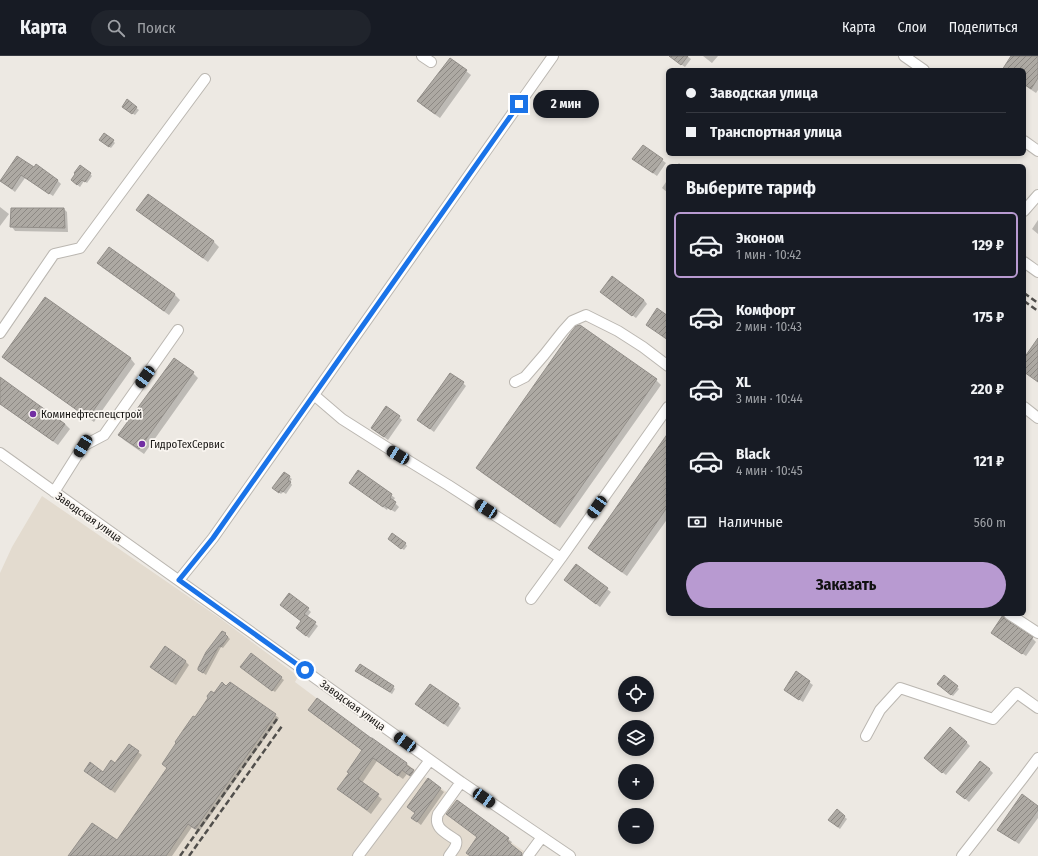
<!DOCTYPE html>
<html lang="ru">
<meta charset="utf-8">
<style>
:root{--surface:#171b24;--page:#20242c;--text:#f1f3f6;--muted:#9ea1a6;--line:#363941;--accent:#b89ad1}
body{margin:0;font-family:"Fira Sans Condensed",sans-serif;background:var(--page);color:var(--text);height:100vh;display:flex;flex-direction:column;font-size:15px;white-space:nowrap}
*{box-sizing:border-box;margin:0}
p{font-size:13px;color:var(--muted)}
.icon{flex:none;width:22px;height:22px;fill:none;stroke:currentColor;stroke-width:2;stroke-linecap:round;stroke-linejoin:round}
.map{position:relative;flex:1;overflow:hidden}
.details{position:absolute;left:666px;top:108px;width:360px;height:452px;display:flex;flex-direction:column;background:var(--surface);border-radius:6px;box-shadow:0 2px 6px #0003}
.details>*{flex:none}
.top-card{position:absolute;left:666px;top:12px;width:360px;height:88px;border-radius:6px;box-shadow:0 2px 6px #0003;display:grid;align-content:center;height:88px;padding:0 20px;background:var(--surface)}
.controls{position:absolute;left:618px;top:620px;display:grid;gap:8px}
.controls a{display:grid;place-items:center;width:36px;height:36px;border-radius:50%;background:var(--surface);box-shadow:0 2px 6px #0003;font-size:20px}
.end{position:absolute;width:18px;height:18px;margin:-9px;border:5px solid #1a73e8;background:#fff;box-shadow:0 0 0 2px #fff}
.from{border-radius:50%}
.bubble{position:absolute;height:28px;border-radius:14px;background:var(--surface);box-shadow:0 2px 6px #0003;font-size:13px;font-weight:700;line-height:28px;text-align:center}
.car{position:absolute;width:12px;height:24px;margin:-12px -6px;border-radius:5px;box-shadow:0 0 3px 1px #0007;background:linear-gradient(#222 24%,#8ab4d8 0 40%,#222 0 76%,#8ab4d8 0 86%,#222 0)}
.top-card b{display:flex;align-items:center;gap:14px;height:38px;font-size:15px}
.top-card b+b{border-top:1px solid var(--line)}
.top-card i{width:10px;height:10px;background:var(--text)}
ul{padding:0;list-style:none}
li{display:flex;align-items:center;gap:12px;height:66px;margin:0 8px 6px;padding:0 12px;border:2px solid transparent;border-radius:6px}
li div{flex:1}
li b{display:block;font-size:15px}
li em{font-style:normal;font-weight:700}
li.current{border-color:var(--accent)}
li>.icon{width:36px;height:36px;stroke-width:1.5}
h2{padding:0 20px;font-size:18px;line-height:48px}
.pay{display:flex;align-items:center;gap:10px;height:44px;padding:0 20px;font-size:15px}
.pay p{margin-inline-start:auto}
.button{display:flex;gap:8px;margin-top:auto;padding:8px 20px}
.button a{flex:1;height:46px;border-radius:24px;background:var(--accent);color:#111;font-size:16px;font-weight:700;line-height:46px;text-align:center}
header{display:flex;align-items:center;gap:24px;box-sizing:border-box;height:56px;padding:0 20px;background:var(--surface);border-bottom:1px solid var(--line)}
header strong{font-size:19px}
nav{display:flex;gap:22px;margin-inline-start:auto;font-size:14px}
.search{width:280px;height:36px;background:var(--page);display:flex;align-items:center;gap:10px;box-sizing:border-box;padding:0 14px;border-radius:22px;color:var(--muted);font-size:15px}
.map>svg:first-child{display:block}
.built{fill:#e3dbcf}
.shadow{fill:#0003}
.building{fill:url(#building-hatch);stroke:#938f8a}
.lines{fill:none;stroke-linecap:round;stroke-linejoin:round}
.minor-casing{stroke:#bbb7b1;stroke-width:12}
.minor{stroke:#fff;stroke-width:10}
.rail{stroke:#514f4c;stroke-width:2.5;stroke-dasharray:6 3;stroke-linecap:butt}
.route{stroke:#1a73e8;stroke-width:5}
.poi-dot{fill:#722ea3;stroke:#faf6f1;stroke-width:1.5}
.labels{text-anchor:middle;stroke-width:3.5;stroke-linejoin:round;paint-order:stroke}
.poi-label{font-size:11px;fill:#161412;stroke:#faf6f1;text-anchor:start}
.street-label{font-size:11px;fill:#161412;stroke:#faf6f1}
</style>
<header>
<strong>Карта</strong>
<div class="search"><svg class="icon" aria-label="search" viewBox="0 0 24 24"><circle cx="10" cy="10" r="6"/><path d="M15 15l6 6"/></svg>Поиск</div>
<nav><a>Карта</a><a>Слои</a><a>Поделиться</a></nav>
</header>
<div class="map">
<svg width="1038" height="800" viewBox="0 0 1038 800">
<defs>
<pattern id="building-hatch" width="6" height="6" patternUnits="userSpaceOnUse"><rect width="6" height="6" fill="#ada9a3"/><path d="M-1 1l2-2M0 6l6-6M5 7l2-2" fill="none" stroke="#8c8883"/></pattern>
</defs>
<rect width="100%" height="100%" fill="#ede9e3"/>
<path class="built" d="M42,440L221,563L298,620L295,626L363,677L441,732L509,782L508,784L531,800H0V517L12,491Z"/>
<path class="shadow" d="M669,0H687L691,3L685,11Z
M703,0H718L712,7Z
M1012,0H1038V34L1036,37L1024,29V14H1003Z
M466,15L471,19L440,62L423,50L418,45Z
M127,45L139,54L135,59L125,53Z
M113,85L115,87L111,92L102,86Z
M643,90L666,107L657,120L637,106L633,103Z
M679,107L683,110H676Z
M34,113L57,124L61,128L53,140L25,122L15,136L1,125Z
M90,118L92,120L87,127L84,125L80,131L74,126Z
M668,123V137L662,132Z
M148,139L214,186L219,191L208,206L143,159L138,154Z
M0,151L9,158L0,170Z
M64,153L67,156L68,176L15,175L12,171Z
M1038,164V178L1032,173Z
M109,192L175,239L180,244L169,259L103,212L99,207Z
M605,239L644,244L647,248L636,262Z
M46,242L131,303L135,308L94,366L8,306L4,301Z
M193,317L198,322L144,398L124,384L120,379Z
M0,322L65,368L70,373L58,389L0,348Z
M656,324L661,329L560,472L482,417L477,412Z
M463,327L466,330L434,376L422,367Z
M399,361L402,364L388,384L376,375Z
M668,379V462L627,520L594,497L589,492Z
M359,415L395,442L393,445L399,451L395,456L388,452L387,454L354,430Z
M284,417L292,423L290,426L292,429L286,438L283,436L281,438L276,434Z
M391,485L405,487L407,490L404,494Z
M576,510L611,536L600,551L565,524Z
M281,549L308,553L311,556L307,561L318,570L309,582L300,575L302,566Z
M1003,560L1007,566L1032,582L1036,586L1026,600L996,580L992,577Z
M222,576L225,578L230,583L223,592L221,591L206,619L199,614Z
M165,592L186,606L189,609L176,629L155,615L152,611Z
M251,599L284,624L275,636L244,613Z
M360,609L393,631L395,633L392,638L358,616Z
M796,617L813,629L803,646L789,637L785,634Z
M945,621L959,633L953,640L941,630Z
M416,648L458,649L461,652L448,671L420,651Z
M309,654L372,683L407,708L411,712L410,713L418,719L415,723L407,718L403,723L377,705L362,727L382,743L371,758L343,737L339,733L363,695L313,658Z
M275,659L279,662L199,776L192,771L172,800H70L117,786Z
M966,686L970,690L946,719L928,705Z
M138,696L142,699L115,737L89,718L103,717L115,708Z
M989,713L993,717L969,746L961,739Z
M428,724L444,736L421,769L412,762L415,757L408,751Z
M457,745L508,783L512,786L510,789L524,800H470L478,781Z
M1038,752V762L1019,788L1002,777Z
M837,755L847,763L840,773L831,766Z"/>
<path class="building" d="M669,0H688L681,9Z
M1011,0H1038V22L1031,33L1024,28V14H1002Z
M450,2L467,14L435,58L417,45Z
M127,43L137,51L132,58L122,51Z
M104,77L114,84L109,91L99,84Z
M643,89L663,103L653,117L632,103Z
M17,100L34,111L36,108L58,124L49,138L21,119L12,133L0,125Z
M80,109L91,117L85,126L82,124L77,129L71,124L75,118L74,117Z
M148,138L214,185L203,202L136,154Z
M11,152H64L65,172L10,171Z
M109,191L175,238L164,255L97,207Z
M612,220L644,244L632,260L600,236Z
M45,241L131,302L88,362L2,301Z
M657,252L668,260V284L646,269Z
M580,269L657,323L555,468L476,412L572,275L576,270Z
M1038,282V326L1024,316V302Z
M174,302L194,316L139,393L118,379Z
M450,317L464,326L430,373L417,364Z
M0,321L65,368L53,385L0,348Z
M386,350L400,360L384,381L371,372Z
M668,377V450L622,516L588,492Z
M358,414L392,438L390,442L396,446L391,454L384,449L383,451L349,427Z
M284,416L290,420L288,424L291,426L283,436L280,434L279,437L272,432Z
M392,477L406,487L401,493L388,483Z
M576,508L608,532L596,548L564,524Z
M289,537L309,552L304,558L316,566L306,580L296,572L301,565L280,549Z
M1003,559L1005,563L1033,581L1022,598L991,577Z
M222,575L226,577L225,578L228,581L221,591L219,590L203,617L198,614V612L206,596Z
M165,590L186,605L172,626L150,611Z
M251,597L282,621L272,635L240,611Z
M360,608L394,630L390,636L355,615Z
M796,615L810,625L799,644L784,634Z
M944,619L958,630L951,639L937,628Z
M222,626L226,630L230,626L276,658L195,773L188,768L166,800H68L92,767L117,784L167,712L162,708L176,687L175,686L193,660L195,661L208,642L207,640L211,635L214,637Z
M430,628L459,648L444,668L415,648Z
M317,642L371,682H372L407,707L406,709L414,714L410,720L402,714L398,720L373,702L358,723L379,738L367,754L337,733L349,717L347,716L362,694L308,654Z
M950,671L967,686L942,717L924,702Z
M129,688L139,695L111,734L84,715L90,706L103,716L111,704L115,707Z
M980,705L990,713L965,743L956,736Z
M428,722L441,732L417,766L411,762L415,757L407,751Z
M1022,738L1038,750V754L1015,785L997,774Z
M457,744L509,782L507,785L522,797V800H470L466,797L477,781L446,758Z
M837,753L845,760L838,771L828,764Z"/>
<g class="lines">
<defs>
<path id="minor" d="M422,0L431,6
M904,0L924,14
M1024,85L1038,95
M1024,155L1038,139
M1024,206L1038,216
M0,277L54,198L80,192L205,23
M515,326L525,321L544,299L563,275L572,265L586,259L618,275L643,291L668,310
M314,339L342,363L386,391L448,429L561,502L531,543
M1024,351L1038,362
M0,397L461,726L570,800
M54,436L83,390L104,379L178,274
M561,502L668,351
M179,524L213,482L553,0
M1009,558L1038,577
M866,680L880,654L900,632L993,663L1017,637L1038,652
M358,800L430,704
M449,800C452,795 458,790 456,784C446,777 433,772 438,758L461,726
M528,800L542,781
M962,800L1023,722L1038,702"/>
</defs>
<use href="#minor" class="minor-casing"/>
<use href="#minor" class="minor"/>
<path class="rail" d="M1024,237L1038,247
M1024,245L1038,255
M180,800L277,663
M189,800L282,670"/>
</g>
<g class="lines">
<path class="route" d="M305,614L179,524L213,482L519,48"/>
</g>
<g class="poi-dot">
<circle cx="33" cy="358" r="4"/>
<circle cx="142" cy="388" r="4"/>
</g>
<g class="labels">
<g class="poi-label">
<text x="41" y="362">Коминефтеспецстрой</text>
<text x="150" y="392">ГидроТехСервис</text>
</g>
<g class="street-label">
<text transform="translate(89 461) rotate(35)" y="4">Заводская улица</text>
<text transform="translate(353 649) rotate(36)" y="4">Заводская улица</text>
</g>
</g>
</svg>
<div class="controls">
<a><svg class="icon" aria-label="locate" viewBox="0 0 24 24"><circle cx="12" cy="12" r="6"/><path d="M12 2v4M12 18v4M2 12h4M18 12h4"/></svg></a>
<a><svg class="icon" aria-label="layers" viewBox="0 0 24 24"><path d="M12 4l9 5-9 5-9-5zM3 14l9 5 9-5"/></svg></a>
<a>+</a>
<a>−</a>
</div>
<i class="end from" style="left:305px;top:614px"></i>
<i class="end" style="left:519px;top:48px"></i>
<div class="bubble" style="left:533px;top:34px;width:66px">2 мин</div>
<i class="car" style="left:145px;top:321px;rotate:215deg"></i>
<i class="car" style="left:83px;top:390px;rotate:211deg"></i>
<i class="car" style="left:398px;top:399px;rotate:301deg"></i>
<i class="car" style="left:597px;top:451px;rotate:215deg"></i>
<i class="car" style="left:486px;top:453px;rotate:303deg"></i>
<i class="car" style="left:405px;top:686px;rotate:306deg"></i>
<i class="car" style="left:484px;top:742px;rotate:124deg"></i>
<div class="top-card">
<b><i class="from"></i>Заводская улица</b>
<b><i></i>Транспортная улица</b>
</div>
<section class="details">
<h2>Выберите тариф</h2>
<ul>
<li class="current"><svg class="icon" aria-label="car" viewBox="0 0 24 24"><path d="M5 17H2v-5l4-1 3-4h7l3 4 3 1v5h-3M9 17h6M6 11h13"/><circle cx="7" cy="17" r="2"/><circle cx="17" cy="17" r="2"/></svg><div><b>Эконом</b><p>1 мин · 10:42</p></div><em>129 ₽</em></li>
<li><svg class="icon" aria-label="car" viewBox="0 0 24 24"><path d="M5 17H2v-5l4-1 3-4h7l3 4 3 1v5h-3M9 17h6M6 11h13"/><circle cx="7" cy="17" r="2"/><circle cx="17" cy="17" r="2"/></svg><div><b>Комфорт</b><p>2 мин · 10:43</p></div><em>175 ₽</em></li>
<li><svg class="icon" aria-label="car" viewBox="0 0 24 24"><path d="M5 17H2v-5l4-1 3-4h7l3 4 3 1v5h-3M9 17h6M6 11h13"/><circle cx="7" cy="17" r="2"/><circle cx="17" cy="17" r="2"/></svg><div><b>XL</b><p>3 мин · 10:44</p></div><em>220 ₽</em></li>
<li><svg class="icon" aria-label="car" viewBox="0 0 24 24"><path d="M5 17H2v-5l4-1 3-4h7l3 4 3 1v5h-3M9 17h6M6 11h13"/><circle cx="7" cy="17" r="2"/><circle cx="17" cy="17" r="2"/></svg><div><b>Black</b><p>4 мин · 10:45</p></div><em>121 ₽</em></li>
</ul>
<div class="pay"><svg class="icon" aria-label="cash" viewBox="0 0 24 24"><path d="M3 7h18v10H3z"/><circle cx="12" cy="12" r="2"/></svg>Наличные<p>560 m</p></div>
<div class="button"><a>Заказать</a></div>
</section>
</div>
